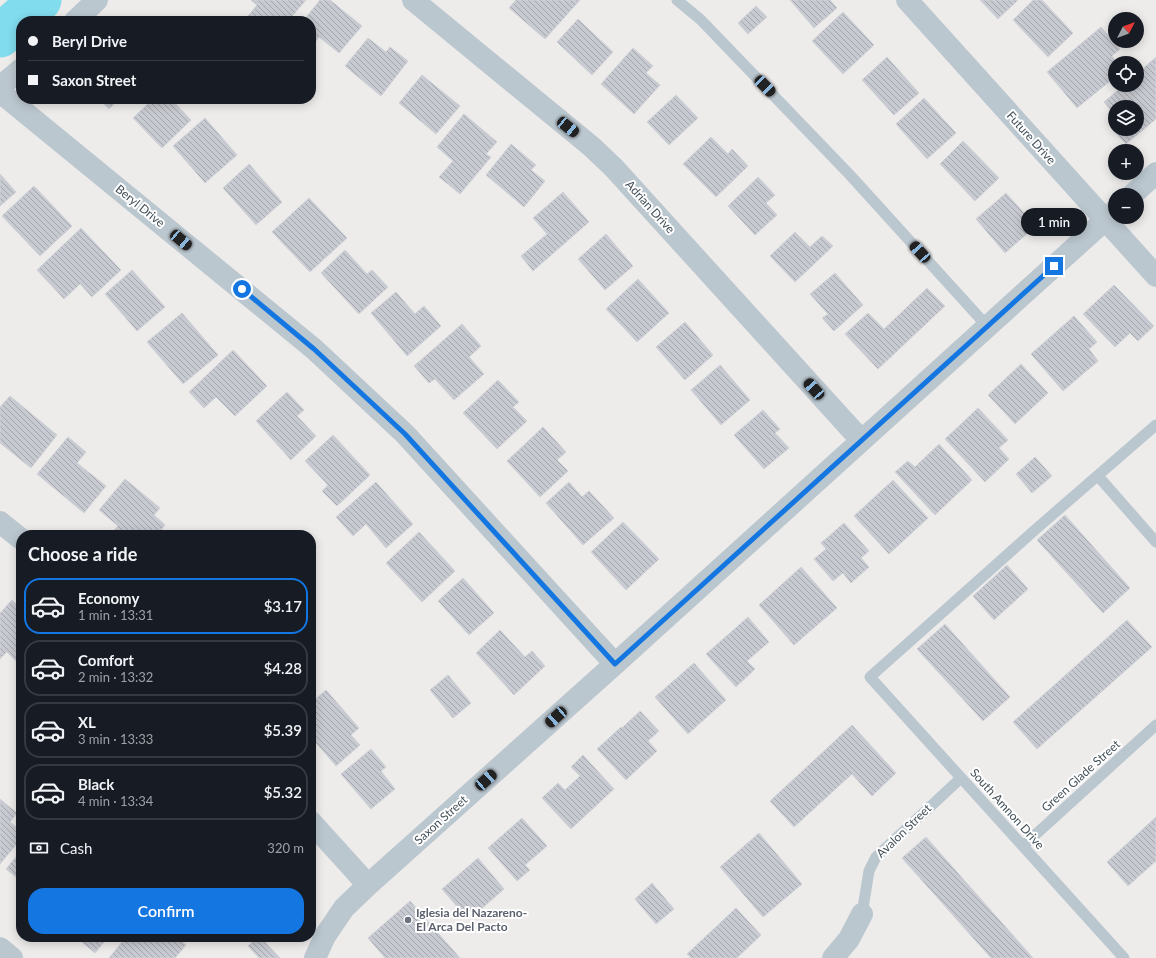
<!DOCTYPE html>
<meta charset="utf-8">
<style>
:root{--surface:#171b24;--page:#242831;--text:#f1f3f6;--muted:#9ea1a6;--line:#363941;--accent:#1376e1}
body{margin:0;font-family:Lato,sans-serif;background:var(--page);color:var(--text);height:100vh;display:flex;flex-direction:column;font-size:15px;white-space:nowrap}
*{box-sizing:border-box;margin:0}
p{font-size:13px;color:var(--muted)}
.icon{flex:none;width:22px;height:22px;fill:none;stroke:currentColor;stroke-width:2;stroke-linecap:round;stroke-linejoin:round}
.map{position:relative;flex:1;overflow:hidden}
.details{position:absolute;left:16px;top:530px;width:300px;height:412px;display:flex;flex-direction:column;background:var(--surface);border-radius:16px;box-shadow:0 2px 10px #0003}
.details>*{flex:none}
.top-card{position:absolute;left:16px;top:16px;width:300px;height:88px;border-radius:16px;box-shadow:0 2px 10px #0003;display:grid;align-content:center;height:88px;padding:0 12px;background:var(--surface)}
.needle{width:26px;rotate:48deg}
.fabs{position:absolute;left:1108px;top:12px;display:grid;gap:8px}
.fabs a{display:grid;place-items:center;width:36px;height:36px;border-radius:50%;background:var(--surface);box-shadow:0 2px 10px #0003;font-size:20px}
.end{position:absolute;width:18px;height:18px;margin:-9px;border:5px solid #1376e1;background:#fff;box-shadow:0 0 0 2px #fff}
.from{border-radius:50%}
.bubble{position:absolute;height:28px;border-radius:14px;background:var(--surface);box-shadow:0 2px 10px #0003;font-size:13px;font-weight:600;line-height:28px;text-align:center}
.car{position:absolute;width:12px;height:24px;margin:-12px -6px;border-radius:5px;box-shadow:0 0 3px 1px #0007;background:linear-gradient(#222 24%,#8ab4d8 0 40%,#222 0 76%,#8ab4d8 0 86%,#222 0)}
.top-card b{display:flex;align-items:center;gap:14px;height:38px;font-size:15px}
.top-card b+b{border-top:1px solid var(--line)}
.top-card i{width:10px;height:10px;background:var(--text)}
ul{padding:0;list-style:none}
li{display:flex;align-items:center;gap:12px;height:56px;margin:0 8px 6px;padding:0 4px;border:2px solid var(--line);border-radius:16px}
li div{flex:1}
li b{display:block;font-size:15px}
li em{font-style:normal;font-weight:600}
li.selected{border-color:var(--accent)}
li>.icon{width:36px;height:36px;stroke-width:1.5}
h2{padding:0 12px;font-size:18px;line-height:48px}
.pay{display:flex;align-items:center;gap:10px;height:44px;padding:0 12px;font-size:15px}
.pay p{margin-inline-start:auto}
.primary-button{display:flex;gap:8px;margin-top:auto;padding:8px 12px}
.primary-button a{flex:1;height:46px;border-radius:16px;background:var(--accent);color:#fff;font-size:16px;font-weight:600;line-height:46px;text-align:center}
.map>svg:first-child{display:block}
.lines{fill:none;stroke-linecap:round;stroke-linejoin:round}
.river{stroke:#81dcee;stroke-width:43}
.building{fill:url(#building-back-hatch);stroke:#cfd2d7}
.service{stroke:#bbc7cf;stroke-width:11}
.minor{stroke:#bbc7cf;stroke-width:22}
.route{stroke:#1376e1;stroke-width:5}
.worship-dot{fill:#6b7280;stroke:#fff;stroke-width:1.5}
.labels{text-anchor:middle;stroke-width:4;stroke-linejoin:round;paint-order:stroke}
.street-label{font-size:12px;fill:#435059;stroke:#fff}
.worship-label{font-size:12px;font-weight:bold;fill:#5b616d;stroke:#fff;text-anchor:start}
</style>
<div class="map">
<svg width="1156" height="958" viewBox="0 0 1156 958">
<defs>
<pattern id="building-back-hatch" width="6" height="6" patternUnits="userSpaceOnUse"><rect width="6" height="6" fill="#c8cad1"/><path d="M-1 5l2 2M0 0l6 6M5-1l2 2" fill="none" stroke="#a4a6ad"/></pattern>
</defs>
<rect width="100%" height="100%" fill="#eeebeb"/>
<g class="lines">
<path class="river" d="M0,36L40,0"/>
</g>
<path class="building" d="M251,0H306L288,21H244L257,5Z
M320,0H330L362,26L339,53L319,37L314,44L311,41V21H303Z
M516,0H580L545,39L509,8Z
M790,0H830L837,8L814,28Z
M980,0H1018L998,19Z
M1033,0H1042L1073,33L1048,57L1013,20Z
M756,6L767,17L748,34L738,23Z
M843,12L874,45L843,74L812,41Z
M578,19L613,52L592,75L557,42Z
M1101,27L1120,49L1112,56L1117,63H1115V77L1077,108L1047,72Z
M368,38L386,52L390,47L408,61L381,96L345,66Z
M633,48L653,66L646,73L660,85L634,114L601,84Z
M887,57L919,93L894,115L862,80Z
M1156,57V112L1155,113L1156,114V119L1126,144L1113,130L1115,128L1137,129V107H1115V115L1104,102L1124,85H1137V74Z
M422,75L460,106L436,134L399,103Z
M676,95L698,118L669,145L647,122Z
M924,98L956,133L927,159L896,124Z
M99,99H119L109,109Z
M153,99H171L191,120L162,148L133,118Z
M464,114L497,142L486,154L491,157L460,194L439,177L453,161L437,147Z
M205,118L237,155L205,183L173,146Z
M711,137L728,154L732,149L748,166L716,197L683,164Z
M963,141L999,178L975,201L940,164Z
M511,144L536,165L531,170L545,181L524,207L486,175Z
M249,164L282,202L256,225L223,188Z
M0,174L16,192L0,206Z
M758,177L775,195L766,203L777,215L755,235L728,206Z
M34,186L72,226L40,256L2,216Z
M563,192L589,222L533,271L521,256L547,234L533,218Z
M1006,193L1036,226L1005,253L976,219Z
M309,198L347,238L310,272L272,232Z
M81,228L121,270L92,297L80,284L64,299L37,270Z
M795,232L810,247L822,236L833,246L795,282L770,256Z
M606,234L633,266L605,290L578,259Z
M345,250L367,274L372,270L388,287L359,314L321,273Z
M132,270L165,307L137,331L105,294Z
M835,273L863,305L834,331L822,318L828,314L810,294Z
M638,279L669,313L637,342L606,309Z
M1114,285L1154,326L1138,341L1130,333L1115,347L1083,314Z
M927,288L945,306L878,369L845,334L868,313L884,329Z
M396,292L415,314L424,306L441,326L407,356L371,313Z
M182,313L218,355L183,384L147,342Z
M1074,316L1097,342L1089,349L1098,361L1063,391L1031,354Z
M685,322L713,355L685,380L656,347Z
M462,324L481,346L469,357L484,374L454,400L435,379L429,383L414,366Z
M233,350L267,386L235,416L216,397L204,408L189,392Z
M1021,364L1048,393L1015,424L988,395Z
M720,365L750,400L721,425L691,390Z
M498,380L519,402L513,407L527,421L497,449L463,413Z
M287,392L304,410L297,416L316,436L291,460L256,421Z
M10,396L57,435L31,468L0,443V407Z
M978,408L1008,440L999,448L1009,459L985,482L945,439Z
M763,410L780,429L775,433L789,448L764,469L734,435Z
M543,427L566,452L557,460L568,471L540,497L507,461Z
M333,435L370,475L337,506L322,491L328,485L305,461Z
M68,437L86,452L77,463L106,486L84,513L37,474Z
M939,444L972,480L935,515L895,472L908,461L915,467Z
M1035,457L1052,476L1032,493L1016,474Z
M125,479L160,508L154,515L165,525L157,535H117L113,532L118,526L99,510Z
M893,480L928,518L889,554L854,516Z
M376,482L413,524L386,548L366,524L353,536L336,517Z
M569,482L582,497L589,491L614,518L583,545L546,503Z
M1065,515L1130,588L1103,613L1037,540Z
M623,522L659,559L626,590L591,552Z
M844,523L869,551L861,558L869,567L851,583L843,573L833,581L814,559L826,549L821,543Z
M179,531L183,535H174Z
M419,532L455,571L422,602L386,563Z
M1007,565L1028,589L994,620L973,596Z
M801,567L837,608L794,645L759,605Z
M463,578L494,613L469,635L438,601Z
M12,600L21,609V666L7,652L0,659V613Z
M748,617L769,642L747,661L755,669L736,687L706,654Z
M1127,620L1152,647L1037,749L1013,722Z
M945,624L1010,697L983,721L917,649Z
M500,630L525,657L532,651L545,666L514,695L476,653Z
M694,663L726,700L688,734L655,697Z
M448,675L471,703L453,718L430,690Z
M326,690L359,728L351,735L360,745L336,766L311,737V703Z
M640,711L659,731L648,741L657,751L626,780L597,749L621,727L622,728Z
M852,725L896,773L872,796L852,774L794,827L770,801Z
M371,749L386,767L381,771L395,789L371,809L341,774Z
M583,755L614,789L571,829L542,798L558,783L565,790L580,776L571,767Z
M0,799L17,813L10,822L21,831V839L0,864Z
M1156,817V861L1128,886L1107,862Z
M522,818L547,846L525,865L530,870L517,881L488,848Z
M759,833L802,884L763,917L720,867Z
M926,837L1033,958H991L902,858Z
M21,851V881L6,869Z
M478,858L504,889L480,910L477,906L465,916L442,889Z
M652,883L674,909L656,924L635,899Z
M410,901L460,958H385L368,938Z
M736,908L761,935L737,958H691L687,954Z
M76,937H108L95,953Z
M126,937H153L157,940L160,937H176L186,945L175,958H109Z
M258,937H260L280,958H259L248,946Z"/>
<g class="lines">
<path class="service" d="M677,0L701,20L850,175L987,326
M1098,476L1156,542
M1023,846L1156,725
M862,914L869,871L876,857L961,778
M1124,958L870,677L1036,529L1156,425"/>
<path class="minor" d="M413,0L592,147L614,168L861,440
M907,0L1156,276
M75,21L97,0
M0,87L21,69
M0,92L314,349L405,434L615,664
M1132,195L1156,173
M0,522L21,539
M311,822L368,885
M0,948L12,958
M315,958L325,936L344,908L368,885L615,664L1115,211
M833,958L849,939L862,914"/>
</g>
<g class="lines">
<path class="route" d="M242,289L314,349L405,434L615,664L1054,266"/>
</g>
<circle class="worship-dot" cx="408" cy="920" r="4"/>
<g class="labels">
<g class="street-label">
<text transform="translate(1031 138) rotate(48)" y="4">Future Drive</text>
<text transform="translate(140 206) rotate(39)" y="4">Beryl Drive</text>
<text transform="translate(650 207) rotate(48)" y="4">Adrian Drive</text>
<text transform="translate(1081 776) rotate(-42)" y="4">Green Glade Street</text>
<text transform="translate(1007 809) rotate(48)" y="4">South Amnon Drive</text>
<text transform="translate(441 820) rotate(-42)" y="4">Saxon Street</text>
<text transform="translate(904 831) rotate(-44)" y="4">Avalon Street</text>
</g>
<g class="worship-label">
<text x="416" y="917">Iglesia del Nazareno-<tspan x="416" dy="14">El Arca Del Pacto</tspan></text>
</g>
</g>
</svg>
<div class="fabs">
<a><svg class="needle" viewBox="-14 -14 28 28"><path d="M0-13l5 13h-10z" fill="#e53935"/><path d="M0 13l5-13h-10z" fill="#9ea1a6"/></svg></a>
<a><svg class="icon" aria-label="locate" viewBox="0 0 24 24"><circle cx="12" cy="12" r="6"/><path d="M12 2v4M12 18v4M2 12h4M18 12h4"/></svg></a>
<a><svg class="icon" aria-label="layers" viewBox="0 0 24 24"><path d="M12 4l9 5-9 5-9-5zM3 14l9 5 9-5"/></svg></a>
<a>+</a>
<a>−</a>
</div>
<i class="end from" style="left:242px;top:289px"></i>
<i class="end" style="left:1054px;top:266px"></i>
<div class="bubble" style="left:1021px;top:208px;width:66px">1 min</div>
<i class="car" style="left:765px;top:86px;rotate:136deg"></i>
<i class="car" style="left:568px;top:127px;rotate:129deg"></i>
<i class="car" style="left:181px;top:240px;rotate:130deg"></i>
<i class="car" style="left:920px;top:252px;rotate:318deg"></i>
<i class="car" style="left:814px;top:389px;rotate:318deg"></i>
<i class="car" style="left:556px;top:717px;rotate:228deg"></i>
<i class="car" style="left:486px;top:780px;rotate:48deg"></i>
<div class="top-card">
<b><i class="from"></i>Beryl Drive</b>
<b><i></i>Saxon Street</b>
</div>
<section class="details">
<h2>Choose a ride</h2>
<ul>
<li class="selected"><svg class="icon" aria-label="car" viewBox="0 0 24 24"><path d="M5 17H2v-5l4-1 3-4h7l3 4 3 1v5h-3M9 17h6M6 11h13"/><circle cx="7" cy="17" r="2"/><circle cx="17" cy="17" r="2"/></svg><div><b>Economy</b><p>1 min · 13:31</p></div><em>$3.17</em></li>
<li><svg class="icon" aria-label="car" viewBox="0 0 24 24"><path d="M5 17H2v-5l4-1 3-4h7l3 4 3 1v5h-3M9 17h6M6 11h13"/><circle cx="7" cy="17" r="2"/><circle cx="17" cy="17" r="2"/></svg><div><b>Comfort</b><p>2 min · 13:32</p></div><em>$4.28</em></li>
<li><svg class="icon" aria-label="car" viewBox="0 0 24 24"><path d="M5 17H2v-5l4-1 3-4h7l3 4 3 1v5h-3M9 17h6M6 11h13"/><circle cx="7" cy="17" r="2"/><circle cx="17" cy="17" r="2"/></svg><div><b>XL</b><p>3 min · 13:33</p></div><em>$5.39</em></li>
<li><svg class="icon" aria-label="car" viewBox="0 0 24 24"><path d="M5 17H2v-5l4-1 3-4h7l3 4 3 1v5h-3M9 17h6M6 11h13"/><circle cx="7" cy="17" r="2"/><circle cx="17" cy="17" r="2"/></svg><div><b>Black</b><p>4 min · 13:34</p></div><em>$5.32</em></li>
</ul>
<div class="pay"><svg class="icon" aria-label="cash" viewBox="0 0 24 24"><path d="M3 7h18v10H3z"/><circle cx="12" cy="12" r="2"/></svg>Cash<p>320 m</p></div>
<div class="primary-button"><a>Confirm</a></div>
</section>
</div>
